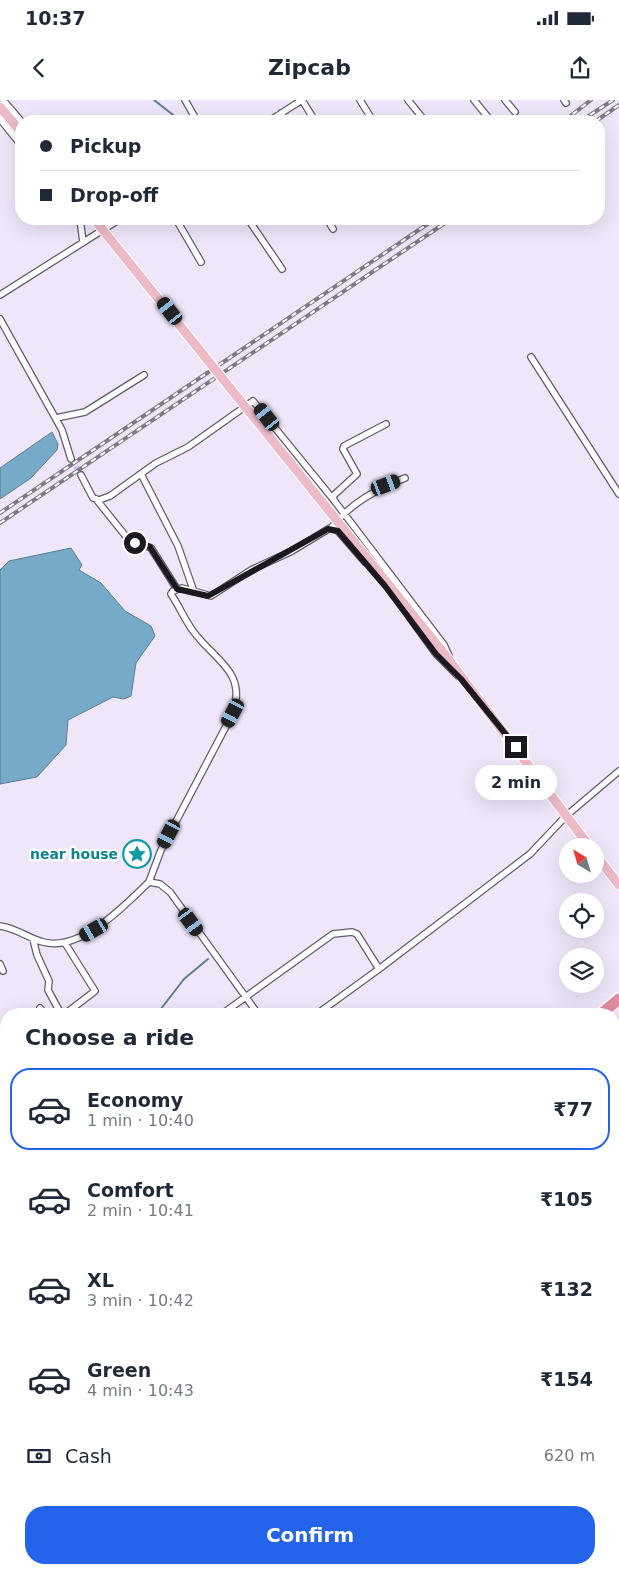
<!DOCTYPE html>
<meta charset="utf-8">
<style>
:root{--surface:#fff;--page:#f6f6f7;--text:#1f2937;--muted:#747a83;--line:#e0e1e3;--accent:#2563eb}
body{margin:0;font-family:"DejaVu Sans",sans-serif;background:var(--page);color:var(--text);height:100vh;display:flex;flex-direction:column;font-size:19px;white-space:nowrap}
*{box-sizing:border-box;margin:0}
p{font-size:16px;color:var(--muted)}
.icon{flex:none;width:28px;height:28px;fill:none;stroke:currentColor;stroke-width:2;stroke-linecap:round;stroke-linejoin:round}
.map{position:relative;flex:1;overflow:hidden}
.drawer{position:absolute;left:0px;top:908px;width:620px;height:566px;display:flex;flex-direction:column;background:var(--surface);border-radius:20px 20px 0 0;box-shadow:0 5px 20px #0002}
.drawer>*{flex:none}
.top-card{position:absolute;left:15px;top:15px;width:590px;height:110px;border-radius:20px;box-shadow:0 5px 20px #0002;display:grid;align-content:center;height:110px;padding:0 25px;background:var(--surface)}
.needle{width:32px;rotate:323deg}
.buttons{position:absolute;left:559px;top:738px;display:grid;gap:10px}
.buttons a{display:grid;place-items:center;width:45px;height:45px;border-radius:50%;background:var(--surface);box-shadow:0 5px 20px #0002;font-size:25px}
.end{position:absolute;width:22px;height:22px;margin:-11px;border:6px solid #1b181f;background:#fff;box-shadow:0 0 0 2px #fff}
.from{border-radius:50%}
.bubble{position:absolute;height:35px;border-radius:18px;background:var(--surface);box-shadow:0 5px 20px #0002;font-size:16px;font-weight:700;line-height:35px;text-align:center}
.car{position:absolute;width:15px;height:30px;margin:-15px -8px;border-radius:6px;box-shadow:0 0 4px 1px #0007;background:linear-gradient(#222 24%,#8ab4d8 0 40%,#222 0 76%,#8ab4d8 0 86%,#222 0)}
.top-card b{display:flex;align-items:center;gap:18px;height:48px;font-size:19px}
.top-card b+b{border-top:1px solid var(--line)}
.top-card i{width:12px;height:12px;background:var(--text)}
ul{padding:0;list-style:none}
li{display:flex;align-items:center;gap:15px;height:82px;margin:0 10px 8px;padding:0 15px;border:2px solid transparent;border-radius:20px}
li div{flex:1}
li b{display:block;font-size:19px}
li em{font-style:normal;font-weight:700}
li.active{border-color:var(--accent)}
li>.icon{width:45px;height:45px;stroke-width:1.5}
h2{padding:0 25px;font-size:22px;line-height:60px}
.pay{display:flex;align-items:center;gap:12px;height:55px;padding:0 25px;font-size:19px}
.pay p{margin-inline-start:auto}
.primary-button{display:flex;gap:10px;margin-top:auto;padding:10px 25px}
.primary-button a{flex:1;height:58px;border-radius:20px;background:var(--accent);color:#fff;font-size:20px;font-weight:700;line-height:58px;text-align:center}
.status{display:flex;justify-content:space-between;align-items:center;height:35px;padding:0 25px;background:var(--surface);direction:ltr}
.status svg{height:14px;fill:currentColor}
header{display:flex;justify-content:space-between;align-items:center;height:65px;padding:0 25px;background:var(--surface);font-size:22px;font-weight:700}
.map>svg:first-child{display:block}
.water{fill:#77a9c8;stroke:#5b7e95}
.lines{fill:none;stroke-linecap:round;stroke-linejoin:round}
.stream{stroke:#5b7e95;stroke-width:2}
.street-tunnel{stroke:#cfc7d9;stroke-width:5.5;stroke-dasharray:5.5 3;stroke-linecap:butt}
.street-casing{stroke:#645c6d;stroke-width:8}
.primary-casing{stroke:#fff;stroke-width:11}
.highway-casing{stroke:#fff;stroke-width:14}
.street{stroke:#fff;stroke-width:5.5}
.primary{stroke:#edbac7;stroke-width:9}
.highway{stroke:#e18ca1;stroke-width:11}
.rail-casing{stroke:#7f7986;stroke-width:4}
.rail{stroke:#fff;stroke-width:2;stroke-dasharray:5.5;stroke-linecap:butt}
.primary-bridge-casing{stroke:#fff;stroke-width:11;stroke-linecap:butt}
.primary-bridge{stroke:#edbac7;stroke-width:9}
.route{stroke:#1b181f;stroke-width:6}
.labels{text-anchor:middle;stroke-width:4.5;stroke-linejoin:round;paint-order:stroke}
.culture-label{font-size:14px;font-weight:bold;fill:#0d838f;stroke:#fff;text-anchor:end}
</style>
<div class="status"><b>10:37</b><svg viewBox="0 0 49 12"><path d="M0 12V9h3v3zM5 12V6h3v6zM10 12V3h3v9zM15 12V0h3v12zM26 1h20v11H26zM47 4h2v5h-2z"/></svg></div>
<header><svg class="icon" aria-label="back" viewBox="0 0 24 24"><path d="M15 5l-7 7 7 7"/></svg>Zipcab<svg class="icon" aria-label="share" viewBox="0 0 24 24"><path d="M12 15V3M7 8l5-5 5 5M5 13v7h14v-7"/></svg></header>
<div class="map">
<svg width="619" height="1473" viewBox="0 0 619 1473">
<rect width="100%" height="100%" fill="#efe6fa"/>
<path class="water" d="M52,332L58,344L57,350L31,378L0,399V368Z
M71,448L82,465L79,470L101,483L125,511L151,526L155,536L136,563L131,596L124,599L113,597L68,620L66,645L37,677L0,684V470L9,461Z"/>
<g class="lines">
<path class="stream" d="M154,0L177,18
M157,914L184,879L208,859
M0,1030L6,1028"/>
<path class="street-tunnel" d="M71,359L81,375"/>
<defs>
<path id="street" d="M3,0L21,21
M185,0L197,21
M360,0L373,21
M408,0L425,21
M474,0L491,21
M505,0L515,12
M564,0L566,3
M281,13L286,21
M0,19L21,45
M269,21L302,0L315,21
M80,119L83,142
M101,119L106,122L116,121
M176,119L201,162
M248,119L282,169
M327,119L333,129
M0,195L120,119
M0,219L62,330L71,359
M531,257L619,394
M56,318L85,312L144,275
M386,324L344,346L343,349L357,374L334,395L333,399L444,545L449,556
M141,374L178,446L194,492
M81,375L93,398L99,400L110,396L156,363L188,347L253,301L333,399
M96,399L128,439L151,448L177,489
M331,428C351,403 375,390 405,378
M410,518L436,554L458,576
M149,782L161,750L233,613C247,571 214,560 193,531C185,520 179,506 171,494L173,491L182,488L211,496L251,470L292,451L330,428L338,431L365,462
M0,826C16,828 28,838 43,842C81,852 124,806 149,782L160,784L170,792L258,914
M33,839L37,855L49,881L48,890L61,914
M0,864L3,871
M40,908L45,914
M65,914L95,891L65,843
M222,914L333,834L352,832L357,834L379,869
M317,914L379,869L530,754L566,716L619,671
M614,950L619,957
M0,1114L6,1104
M0,1117L6,1125
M0,1183L6,1179
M0,1194L6,1190
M0,1239L6,1249
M0,1272L6,1269
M614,1295L619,1293
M0,1399L6,1407
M49,1468L53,1473
M101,1468L104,1473
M157,1468L160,1473
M531,1468L537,1473
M127,1472V1473
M234,1473L236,1468"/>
<path id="primary" d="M0,7L21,32
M446,556L589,746
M595,754L619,785"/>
<path id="highway" d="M601,914L619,899
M0,1398L6,1393"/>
</defs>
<use href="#street" class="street-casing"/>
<use href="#primary" class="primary-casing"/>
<use href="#highway" class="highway-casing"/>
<use href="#street" class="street"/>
<use href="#primary" class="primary"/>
<use href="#highway" class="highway"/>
<defs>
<path id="rail" d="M564,21L591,0
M581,21L613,0
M596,21L619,5
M0,413L435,119
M0,423L451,119"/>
</defs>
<use href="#rail" class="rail-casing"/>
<use href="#rail" class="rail"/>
<defs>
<path id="primary-bridge" d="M94,119L446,556"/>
</defs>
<use href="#primary-bridge" class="primary-bridge-casing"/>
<use href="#primary-bridge" class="primary-bridge"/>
</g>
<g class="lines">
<path class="route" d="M135,443L150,447L177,489L208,496L328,429L338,431L385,486L436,554L461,579L516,647"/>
</g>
<defs>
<symbol id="sight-ring" viewBox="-11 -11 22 22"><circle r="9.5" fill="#fff" stroke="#0f9aa8" stroke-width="1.5"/><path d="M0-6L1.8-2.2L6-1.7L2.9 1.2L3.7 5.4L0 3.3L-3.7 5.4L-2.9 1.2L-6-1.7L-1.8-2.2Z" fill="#0f9aa8"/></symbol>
</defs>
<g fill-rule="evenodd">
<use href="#sight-ring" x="121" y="738" width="32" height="32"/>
</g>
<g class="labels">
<g class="culture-label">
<text x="118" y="759">near house</text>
</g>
</g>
</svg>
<div class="buttons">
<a><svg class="needle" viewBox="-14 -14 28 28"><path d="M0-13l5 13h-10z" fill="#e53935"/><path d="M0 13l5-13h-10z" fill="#747a83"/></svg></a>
<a><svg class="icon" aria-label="locate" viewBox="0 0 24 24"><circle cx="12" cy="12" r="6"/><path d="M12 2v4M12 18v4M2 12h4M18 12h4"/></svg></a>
<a><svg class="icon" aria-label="layers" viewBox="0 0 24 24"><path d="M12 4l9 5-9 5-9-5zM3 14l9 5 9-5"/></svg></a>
</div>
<i class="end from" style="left:135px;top:443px"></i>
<i class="end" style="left:516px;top:647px"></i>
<div class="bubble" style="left:475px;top:665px;width:82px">2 min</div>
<i class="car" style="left:170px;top:211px;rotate:322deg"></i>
<i class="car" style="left:267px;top:317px;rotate:322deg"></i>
<i class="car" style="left:386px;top:385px;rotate:69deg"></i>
<i class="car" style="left:233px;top:613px;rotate:208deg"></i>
<i class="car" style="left:169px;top:734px;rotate:208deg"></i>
<i class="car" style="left:191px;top:822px;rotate:144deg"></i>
<i class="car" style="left:94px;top:830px;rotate:240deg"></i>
<div class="top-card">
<b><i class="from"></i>Pickup</b>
<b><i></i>Drop-off</b>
</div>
<section class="drawer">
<h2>Choose a ride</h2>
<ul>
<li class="active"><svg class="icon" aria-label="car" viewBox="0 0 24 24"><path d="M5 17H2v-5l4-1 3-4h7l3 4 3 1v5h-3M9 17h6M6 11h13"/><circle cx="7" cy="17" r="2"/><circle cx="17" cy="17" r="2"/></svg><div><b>Economy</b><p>1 min · 10:40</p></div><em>₹77</em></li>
<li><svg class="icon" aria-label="car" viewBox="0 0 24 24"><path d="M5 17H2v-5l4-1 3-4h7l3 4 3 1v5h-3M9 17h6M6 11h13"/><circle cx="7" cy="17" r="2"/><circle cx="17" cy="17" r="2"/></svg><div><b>Comfort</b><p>2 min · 10:41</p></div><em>₹105</em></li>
<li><svg class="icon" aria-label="car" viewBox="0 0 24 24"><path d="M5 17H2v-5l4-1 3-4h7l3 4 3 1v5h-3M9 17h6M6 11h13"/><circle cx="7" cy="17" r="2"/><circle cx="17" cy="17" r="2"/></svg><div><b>XL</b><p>3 min · 10:42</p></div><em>₹132</em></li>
<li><svg class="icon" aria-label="car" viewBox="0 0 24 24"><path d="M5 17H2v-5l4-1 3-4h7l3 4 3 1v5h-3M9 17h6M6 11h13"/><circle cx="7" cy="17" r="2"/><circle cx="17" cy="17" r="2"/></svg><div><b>Green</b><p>4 min · 10:43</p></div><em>₹154</em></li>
</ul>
<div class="pay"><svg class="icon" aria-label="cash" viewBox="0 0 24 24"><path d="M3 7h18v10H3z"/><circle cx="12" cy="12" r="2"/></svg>Cash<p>620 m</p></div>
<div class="primary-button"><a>Confirm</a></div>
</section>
</div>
